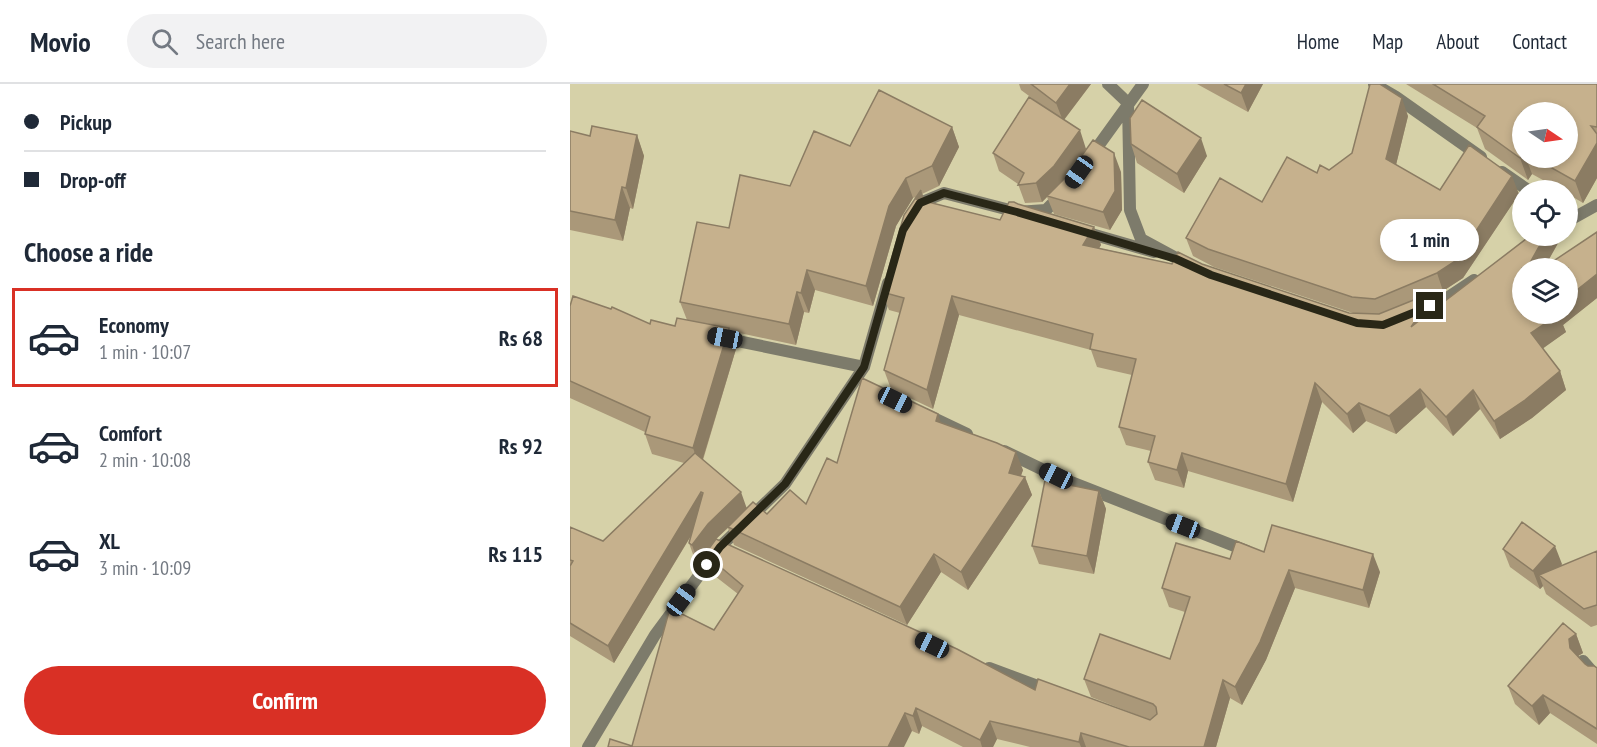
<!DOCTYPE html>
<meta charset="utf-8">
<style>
:root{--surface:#fff;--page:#f2f2f3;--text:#1f2937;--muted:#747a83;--line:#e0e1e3;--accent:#d93025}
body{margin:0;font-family:"PT Sans Narrow",sans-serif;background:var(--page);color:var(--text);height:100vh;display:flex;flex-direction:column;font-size:22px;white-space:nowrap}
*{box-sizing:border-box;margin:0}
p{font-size:20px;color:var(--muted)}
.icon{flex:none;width:33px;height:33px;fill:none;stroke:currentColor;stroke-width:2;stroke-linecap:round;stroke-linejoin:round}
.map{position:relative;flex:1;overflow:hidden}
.drawer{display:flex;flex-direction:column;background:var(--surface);width:570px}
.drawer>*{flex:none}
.top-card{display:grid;align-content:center;height:132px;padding:0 24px;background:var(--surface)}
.needle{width:39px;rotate:103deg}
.fabs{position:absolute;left:942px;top:18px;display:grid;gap:12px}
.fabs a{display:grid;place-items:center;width:66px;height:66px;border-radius:50%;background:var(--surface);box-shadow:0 3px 9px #0003;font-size:30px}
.end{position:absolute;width:27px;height:27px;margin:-14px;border:8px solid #292717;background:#fff;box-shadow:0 0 0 3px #fff}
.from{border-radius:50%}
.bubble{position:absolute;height:42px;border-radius:21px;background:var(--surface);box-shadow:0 3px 9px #0003;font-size:20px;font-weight:600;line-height:42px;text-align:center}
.car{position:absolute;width:18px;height:36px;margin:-18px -9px;border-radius:8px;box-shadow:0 0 4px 2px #0007;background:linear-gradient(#222 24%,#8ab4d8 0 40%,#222 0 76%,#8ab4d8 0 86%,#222 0)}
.top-card b{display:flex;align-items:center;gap:21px;height:57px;font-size:22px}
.top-card b+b{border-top:2px solid var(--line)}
.top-card i{width:15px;height:15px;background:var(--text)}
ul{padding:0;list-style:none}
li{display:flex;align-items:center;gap:18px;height:99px;margin:0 12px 9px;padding:0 12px;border:3px solid transparent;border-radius:0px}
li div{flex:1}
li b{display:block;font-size:22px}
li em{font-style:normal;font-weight:600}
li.selected{border-color:var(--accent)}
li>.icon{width:54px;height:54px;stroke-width:1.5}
h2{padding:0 24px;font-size:27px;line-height:72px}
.button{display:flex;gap:12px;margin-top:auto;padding:12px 24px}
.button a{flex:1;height:69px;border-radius:36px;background:var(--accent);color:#fff;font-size:24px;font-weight:600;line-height:69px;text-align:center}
header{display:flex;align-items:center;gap:36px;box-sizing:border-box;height:84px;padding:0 30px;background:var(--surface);border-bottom:2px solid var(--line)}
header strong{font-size:28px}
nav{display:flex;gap:33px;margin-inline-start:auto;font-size:21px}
.search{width:420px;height:54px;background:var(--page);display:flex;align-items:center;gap:15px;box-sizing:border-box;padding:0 21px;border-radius:33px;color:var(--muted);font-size:22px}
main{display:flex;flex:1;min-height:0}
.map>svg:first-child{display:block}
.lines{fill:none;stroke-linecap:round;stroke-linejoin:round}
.minor{stroke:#7d7b6b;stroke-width:12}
.wall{fill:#aa9879;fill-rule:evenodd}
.shaded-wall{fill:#8b7c63}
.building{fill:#c6b18d;stroke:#8b7c63;stroke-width:1.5}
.route{stroke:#292717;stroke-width:8}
</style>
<header>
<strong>Movio</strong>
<div class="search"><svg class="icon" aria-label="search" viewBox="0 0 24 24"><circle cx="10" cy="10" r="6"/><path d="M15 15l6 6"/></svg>Search here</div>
<nav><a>Home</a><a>Map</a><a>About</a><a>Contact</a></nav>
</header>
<main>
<section class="drawer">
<div class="top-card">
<b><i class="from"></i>Pickup</b>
<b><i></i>Drop-off</b>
</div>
<h2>Choose a ride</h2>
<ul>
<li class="selected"><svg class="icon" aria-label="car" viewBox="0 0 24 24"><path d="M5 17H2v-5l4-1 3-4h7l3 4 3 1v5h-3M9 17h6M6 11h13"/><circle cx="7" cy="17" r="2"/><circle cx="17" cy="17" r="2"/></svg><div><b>Economy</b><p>1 min · 10:07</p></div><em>Rs 68</em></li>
<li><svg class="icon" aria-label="car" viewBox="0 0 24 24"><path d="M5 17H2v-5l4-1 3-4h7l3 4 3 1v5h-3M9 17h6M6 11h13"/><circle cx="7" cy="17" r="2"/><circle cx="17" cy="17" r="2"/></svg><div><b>Comfort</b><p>2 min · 10:08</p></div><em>Rs 92</em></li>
<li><svg class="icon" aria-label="car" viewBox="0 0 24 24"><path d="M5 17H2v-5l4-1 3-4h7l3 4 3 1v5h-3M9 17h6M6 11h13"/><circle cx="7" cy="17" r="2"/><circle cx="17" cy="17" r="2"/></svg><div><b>XL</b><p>3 min · 10:09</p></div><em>Rs 115</em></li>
</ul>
<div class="button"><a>Confirm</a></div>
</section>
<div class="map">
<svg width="1027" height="663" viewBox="0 0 1027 663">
<rect width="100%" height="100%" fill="#d6d1a8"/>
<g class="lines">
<path class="minor" d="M538,0L558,19L560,126L571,155L619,181
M804,0L826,13L911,73
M521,72L573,0
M932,88L958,106
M345,127L350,119L374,109L447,128L476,126L492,110
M998,137L1027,121
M511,147L584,168
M857,223L877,214L904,196
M148,253L294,283
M355,330L397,350
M434,367L486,392L677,467
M1013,577L1027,593
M419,584L481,607
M18,663L85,551L150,463L215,400L294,283L318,199"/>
</g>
<path class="wall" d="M449,0H521L494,36L516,65L551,88L552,126L540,146L484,130L477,113L472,118L455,119L448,100L429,87L423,69L474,23L451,6Z
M627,0H693L678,28Z
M836,0H1027V94L1013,119L998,110V106H991L962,90L958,96L915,65L907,44ZM952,28L998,74H952Z
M838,32L826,81L870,106L949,110L893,194L873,207L867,209L871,221L960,152H992L974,184L1027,148V214L993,241L996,248L972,264L990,287L996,306L962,334L930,355L910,325L883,352L856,323L826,350L796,337L783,349L752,318L723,418L618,387L614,404L585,396L578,378L581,367L556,361L549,343L562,291L527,283L521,266L389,231L363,325L321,305L314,286L330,229L319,226L312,208L346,113L343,114L326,142L303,222L245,206L239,229L234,228L226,261L160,247L166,265L133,376L177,424L197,430L236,420L267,379L371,339L453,386L451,392L455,393L462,411L398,506L371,488L337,541L164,461L158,444L146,455L465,606L580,636L521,613L514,595L600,575L615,528L599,523L592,504L660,475L694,468L810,488L799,524L725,504L696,576L672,621L660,614L646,663H460L427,655L423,663H393L352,642L349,650L342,647L62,662L144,546L168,510L141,489L135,470L145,457L128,478L125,476L119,459L121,452L44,579L0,552V443L33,457L114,379L82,370L75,350V348L0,314V222L80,240L105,242L117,236L110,218L159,144L220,102L280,62L382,43L389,63L369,102L352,110L355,117L430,136L448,120L524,143L531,161L529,164L602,180H632L779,229H783L644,183L623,172L616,154L692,118L747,89L759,86Z
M0,47L20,52L67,51L74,72L63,125L60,124L53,157L0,146Z
M561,60L637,72L614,109L567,79Z
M529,407L536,425L524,490L469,480L462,462Z
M933,465L992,480L990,483L1027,467V541L1021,543L976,510L973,502L970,505L940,483Z
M1006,550L1013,569L1008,572L1015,580L1018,582L1027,584V660L980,629L969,641L945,620L938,602Z"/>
<path class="shaded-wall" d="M500,0H521L493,37L486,19Z
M676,0H693L678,28L671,9Z
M832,14L838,32L823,93L816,75Z
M382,43L389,63L369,102L362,82Z
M510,46L516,65L491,101L477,112V113L472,118L466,99Z
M67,51L74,72L63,125L56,104Z
M631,54L637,72L614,109L607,90Z
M1027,59V94L1013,119L1005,97Z
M544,69L551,88L552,126L540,146L533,128Z
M952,71V74H956L962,90L958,96L950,74Z
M942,92L949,110L893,194L873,207L867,189Z
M336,94L343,114L326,142L303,222L296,202L319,122Z
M52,103L60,124L53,157L45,136Z
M351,106L358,125L346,115Z
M524,143L531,161L520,180L513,161Z
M975,152H992L974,184H957Z
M237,186L245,206L239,229L231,209Z
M1027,190V214L993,241L996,248L968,268L961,249L987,230H998V213Z
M952,192V219L946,203Z
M866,207L872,225L841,243Z
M227,208L234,228L226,261L219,240Z
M382,212L389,231L363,325L357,306Z
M159,244L166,265L130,384L123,364Z
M990,287L996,306L962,334L930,355L924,337Z
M745,299L752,318L723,418L716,400Z
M850,305L856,323L826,350L819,332Z
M903,306L910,325L883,352L876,333Z
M789,319L796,337L783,349L777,330Z
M368,330L374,348L366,337Z
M446,368L453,386L445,407L439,389Z
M612,369L618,387L614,404L607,386Z
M455,393L462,411L398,506L391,488Z
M529,407L536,425L524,490L517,472Z
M131,408L137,425L44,579L38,562Z
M171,408L177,425L144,457L128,478L122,461L138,440Z
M985,462L992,480L977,497L969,491L973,502L970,505L963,487Z
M364,470L371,488L337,541L330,523Z
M803,470L810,488L799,524L793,506Z
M719,486L725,504L696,576L672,621L665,603Z
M1006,550L1013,569L1005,574L1000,564L999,555Z
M653,596L660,614L646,663H634Z
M973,611L980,629L969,641L962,622Z
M346,624L352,642L349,650L343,632Z
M335,629L342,647L334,663H318Z
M420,637L427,655L423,663H412L410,656Z
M511,649L516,663H511L509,658Z"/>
<path class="building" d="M461,0H500L486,19Z
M654,0H676L671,9Z
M800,0H810L832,14L816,75L870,106L899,61L942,92L887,176L867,189L805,215L782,213L638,165L616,154L650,94L692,118L717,73L747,89L750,81L759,86L782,69Z
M863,0H1027V43L1021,42L1027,50V59L1005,97L964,74H998V28H952V71L950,74L907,43L915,32Z
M309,6L382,43L362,82L336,94L319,122L296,202L237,186L231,209L227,208L219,240L110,218L127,138L159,144L170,91L220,102L244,47L280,62Z
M459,13L510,46L484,82L466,99L448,101L454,89L423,69Z
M572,16L631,54L607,90L561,60L560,34Z
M22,42L67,51L56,104L52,103L45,136L0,127V47L20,52Z
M523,56L544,69L545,107L533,128L477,112L497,92Z
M351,106L346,115L430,136L439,118H444L448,120L524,143L513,161L602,180L608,168L632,180L779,229L809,230L866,207L841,243L960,152H975L957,184H952V192L946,203L952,199V230H989L961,249L990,287L955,316L924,337L903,306L876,333L850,305L819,332L789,319L777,330L745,299L716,400L612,369L607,386L578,378L585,352L549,343L566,275L520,265L523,250L382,212L357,306L314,286L334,214L312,208L334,131Z
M1027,148V190L998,213V184H973Z
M3,212L41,225L42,223L80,240L81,236L105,242L107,234L159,244L123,364L75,350L80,333L0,297V222Z
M292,294L368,330L366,337L427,359L446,368L439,389L455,393L391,488L364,470L330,523L158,443L183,418L197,430L220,406L236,420L257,374L267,379Z
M125,369L171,408L138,440L122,461L119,459L133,409L131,408L38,562L0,539V482L3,477L0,476V443L33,457Z
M475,396L529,407L517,472L462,462Z
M952,438L985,462L963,487L933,465Z
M702,441L803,470L793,506L719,486L690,558L665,603L653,596L634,663H559L511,649L509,658L420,637L410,656L346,624L343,632L335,629L318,663H38L40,655L62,662L100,524L144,546L173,502L135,470L146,455L387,565L465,606L468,595L580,636L587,630L586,623L583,620L514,595L530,550L600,575L620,513L592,504L606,459L660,475L666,457L694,468Z
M1027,467V521L1014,525L969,491Z
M993,539L1006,550L999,555L1000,564L1015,580L1018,582H1024L1027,584V645L973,611L962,622L938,602Z"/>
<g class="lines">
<path class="route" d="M137,481L150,463L215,400L294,283L333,146L350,119L374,109L447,128L606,175L641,191L787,239L813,241L860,222"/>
</g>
</svg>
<div class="fabs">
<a><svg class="needle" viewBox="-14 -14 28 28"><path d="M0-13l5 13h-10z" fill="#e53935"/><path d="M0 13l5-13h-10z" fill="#747a83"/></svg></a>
<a><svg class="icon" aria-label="locate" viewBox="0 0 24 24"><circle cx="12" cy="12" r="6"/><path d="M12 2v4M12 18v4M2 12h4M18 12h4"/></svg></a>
<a><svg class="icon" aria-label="layers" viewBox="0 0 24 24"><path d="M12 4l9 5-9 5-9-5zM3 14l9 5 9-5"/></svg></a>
</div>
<i class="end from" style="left:137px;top:481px"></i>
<i class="end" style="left:860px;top:222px"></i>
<div class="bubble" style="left:810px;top:135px;width:99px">1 min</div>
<i class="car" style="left:509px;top:88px;rotate:215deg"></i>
<i class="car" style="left:155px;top:254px;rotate:281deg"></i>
<i class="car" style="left:325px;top:316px;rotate:116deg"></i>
<i class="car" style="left:486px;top:392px;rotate:296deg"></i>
<i class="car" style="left:613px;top:442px;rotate:291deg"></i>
<i class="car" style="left:111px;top:516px;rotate:37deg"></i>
<i class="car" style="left:362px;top:561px;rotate:295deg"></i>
</div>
</main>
